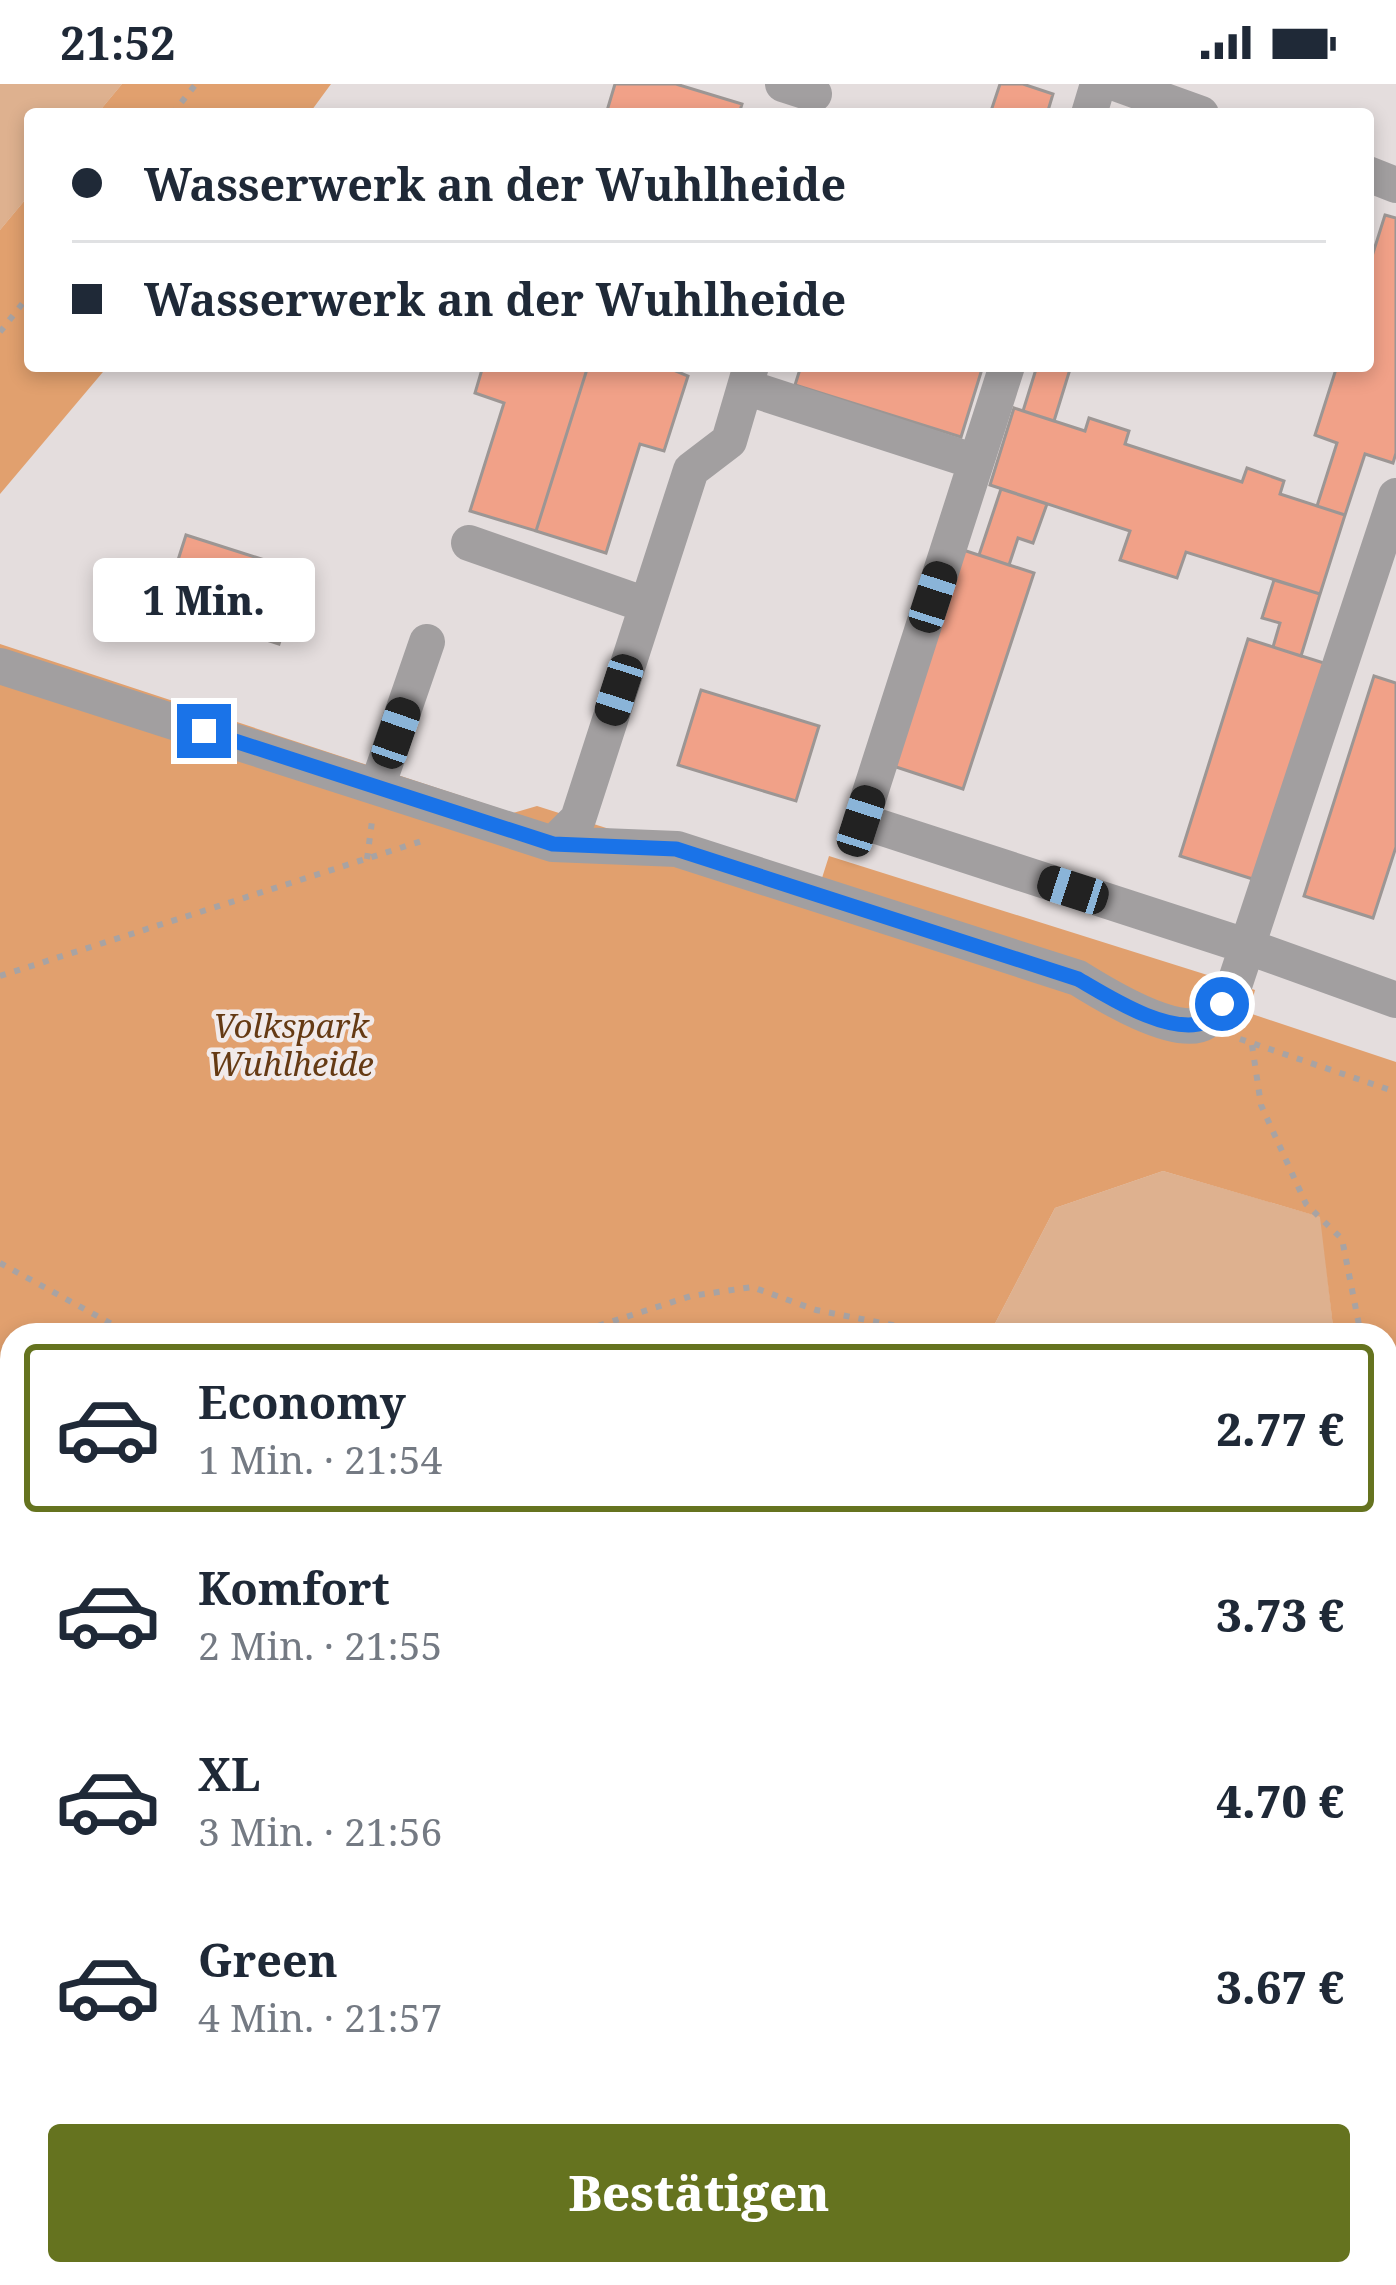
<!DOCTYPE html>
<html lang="de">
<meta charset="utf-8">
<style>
:root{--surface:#fff;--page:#f6f6f7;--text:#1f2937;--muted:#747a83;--line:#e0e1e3;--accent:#65731f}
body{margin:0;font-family:"Noto Serif",serif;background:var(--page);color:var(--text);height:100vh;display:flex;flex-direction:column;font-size:45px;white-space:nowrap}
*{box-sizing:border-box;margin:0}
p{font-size:39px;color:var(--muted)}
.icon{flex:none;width:66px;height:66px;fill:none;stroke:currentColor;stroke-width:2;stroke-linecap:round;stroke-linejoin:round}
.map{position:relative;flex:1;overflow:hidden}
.drawer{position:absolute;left:0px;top:1239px;width:1398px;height:963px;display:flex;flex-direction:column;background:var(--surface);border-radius:36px 36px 0 0;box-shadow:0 6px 18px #0003}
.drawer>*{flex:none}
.hud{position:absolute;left:24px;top:24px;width:1350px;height:264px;border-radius:12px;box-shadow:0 6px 18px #0003;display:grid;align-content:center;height:264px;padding:0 48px;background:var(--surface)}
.end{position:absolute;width:54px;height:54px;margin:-27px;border:15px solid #1a73e8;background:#fff;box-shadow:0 0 0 6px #fff}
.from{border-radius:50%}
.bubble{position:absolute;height:84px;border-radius:12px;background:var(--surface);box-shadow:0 6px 18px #0003;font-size:39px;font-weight:800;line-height:84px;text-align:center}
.car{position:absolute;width:36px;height:72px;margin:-36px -18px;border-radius:15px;box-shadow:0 0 9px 3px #0007;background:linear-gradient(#222 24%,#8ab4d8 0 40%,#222 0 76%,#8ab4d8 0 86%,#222 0)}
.hud b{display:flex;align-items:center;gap:42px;height:114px;font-size:45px}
.hud b+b{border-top:3px solid var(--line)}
.hud i{width:30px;height:30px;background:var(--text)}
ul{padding:21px 0 0;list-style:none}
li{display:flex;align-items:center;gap:36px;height:168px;margin:0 24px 18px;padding:0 24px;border:6px solid transparent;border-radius:12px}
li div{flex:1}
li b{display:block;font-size:45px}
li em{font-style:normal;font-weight:800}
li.on{border-color:var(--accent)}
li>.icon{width:108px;height:108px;stroke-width:1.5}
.action{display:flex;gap:24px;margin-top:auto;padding:24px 48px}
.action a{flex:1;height:138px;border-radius:12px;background:var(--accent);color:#fff;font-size:48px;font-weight:800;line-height:138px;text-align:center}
.status{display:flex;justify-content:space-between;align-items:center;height:84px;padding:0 60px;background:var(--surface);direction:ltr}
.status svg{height:33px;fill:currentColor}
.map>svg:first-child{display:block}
.green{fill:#deb18f}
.forest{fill:#e1a06e}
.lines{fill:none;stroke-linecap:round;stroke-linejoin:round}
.stream{stroke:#b1719f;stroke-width:10}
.building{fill:#f1a188;stroke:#9c9694;stroke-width:3}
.path{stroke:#a8a3a3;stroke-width:6;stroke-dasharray:6 9;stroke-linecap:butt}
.minor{stroke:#a29fa0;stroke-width:36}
.route{stroke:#1a73e8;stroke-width:15}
.labels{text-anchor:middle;stroke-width:9;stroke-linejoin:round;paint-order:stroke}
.park-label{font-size:33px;font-style:italic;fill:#653a14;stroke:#f1eaea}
</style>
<div class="status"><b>21:52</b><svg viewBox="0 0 49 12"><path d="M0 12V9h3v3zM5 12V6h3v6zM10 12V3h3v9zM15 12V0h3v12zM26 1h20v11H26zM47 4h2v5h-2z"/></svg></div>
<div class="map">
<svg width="1396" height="2201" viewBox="0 0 1396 2201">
<rect width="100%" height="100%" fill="#e4dddd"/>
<path class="green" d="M0,0H122L97,30H30V110L0,146Z
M1163,1087L1321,1133L1334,1251H989L1055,1124Z
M12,1775V2190H889V2201H0V1814H5Z"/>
<path class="forest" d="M122,0H331L309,30H97Z
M30,110V282H108L0,410V146Z
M0,560L513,729L537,722L622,749L822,794L829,772L1255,906L1249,929L1396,978V2201H889V2190H1386V1251H1334L1320,1133L1163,1087L1055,1124L989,1251H12V1775L5,1814H0Z"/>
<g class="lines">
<path class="stream" d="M0,1419L12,1428"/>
</g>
<path class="building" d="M615,0H676L742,20L739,30H606Z
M1000,0H1023L1053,10L1047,30H990Z
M1385,131L1396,134V369L1393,379L1365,370L1345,431L1317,422L1337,359L1315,351L1337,282H1368V185Z
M483,282H588L536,447L470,427L504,319L475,309Z
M588,282H664L688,292L664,367L640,360L606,469L536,447Z
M801,282H973L982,285L961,353L795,301Z
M1037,282H1071L1054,337L1023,327Z
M1014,324L1085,347L1089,334L1129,347L1125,360L1242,398L1247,384L1284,397L1280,410L1345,431L1320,510L1186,468L1177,494L1120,476L1130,447L990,401Z
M1001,405L1047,420L1033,459L1018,454L1009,481L979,471Z
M186,451L302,488L279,560L163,523Z
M957,464L1034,489L963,705L887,680Z
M1274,496L1320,510L1301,572L1273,563L1280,539L1262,534Z
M1248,555L1327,580L1259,797L1180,772Z
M1374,592L1396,599V763L1373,834L1304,812Z
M701,606L819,642L796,717L678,681Z"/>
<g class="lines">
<path class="path" d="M172,30L196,0
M0,248L30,210
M367,775L372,737
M0,892L425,756
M1240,955L1396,1008
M1252,961L1261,1021L1306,1120L1342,1155L1361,1251
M0,1179L132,1251
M598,1242L613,1251
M570,1251L691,1212L752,1203L816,1226L943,1251
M1386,1402L1396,1401
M1386,1930L1396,1934
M0,2014L12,2019
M422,2190L441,2201
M225,2201L249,2190
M845,2201L853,2190
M1392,2201L1396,2192"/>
<path class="minor" d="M783,0L814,10
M1118,0L1201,30
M1089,30L1098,0
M1368,90L1396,101
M1007,282L861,737L1246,862L1396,916
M745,303L976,378
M469,459L646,521
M0,582L553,760L677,765L1078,894C1102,909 1178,956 1205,938C1218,930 1227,912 1235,899L1396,412
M377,703L427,558
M553,760L578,735L691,386L729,357L751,282"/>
</g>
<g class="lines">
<path class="route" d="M204,647L553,760L676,765L1078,895C1109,913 1169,952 1206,938L1222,920"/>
</g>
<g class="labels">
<g class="park-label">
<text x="291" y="954">Volkspark<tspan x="291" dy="38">Wuhlheide</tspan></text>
</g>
</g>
</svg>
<i class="end from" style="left:1222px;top:920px"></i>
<i class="end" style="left:204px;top:647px"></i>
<div class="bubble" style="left:93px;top:474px;width:222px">1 Min.</div>
<i class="car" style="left:933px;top:513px;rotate:18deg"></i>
<i class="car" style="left:619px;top:606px;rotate:198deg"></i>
<i class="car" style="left:396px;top:649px;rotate:19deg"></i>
<i class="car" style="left:861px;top:737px;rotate:18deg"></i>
<i class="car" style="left:1073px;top:806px;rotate:288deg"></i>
<div class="hud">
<b><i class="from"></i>Wasserwerk an der Wuhlheide</b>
<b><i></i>Wasserwerk an der Wuhlheide</b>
</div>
<section class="drawer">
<ul>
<li class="on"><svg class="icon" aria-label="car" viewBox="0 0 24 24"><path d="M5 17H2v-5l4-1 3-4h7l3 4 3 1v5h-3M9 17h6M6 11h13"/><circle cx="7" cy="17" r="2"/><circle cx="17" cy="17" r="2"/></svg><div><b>Economy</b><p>1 Min. · 21:54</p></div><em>2.77 €</em></li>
<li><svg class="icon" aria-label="car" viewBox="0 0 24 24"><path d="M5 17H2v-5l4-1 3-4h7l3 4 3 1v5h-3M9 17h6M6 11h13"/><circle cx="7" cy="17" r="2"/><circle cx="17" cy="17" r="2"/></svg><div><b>Komfort</b><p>2 Min. · 21:55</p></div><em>3.73 €</em></li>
<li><svg class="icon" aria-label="car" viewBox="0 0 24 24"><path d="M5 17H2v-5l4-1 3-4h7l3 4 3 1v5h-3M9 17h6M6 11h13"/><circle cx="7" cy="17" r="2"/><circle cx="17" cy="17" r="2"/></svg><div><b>XL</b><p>3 Min. · 21:56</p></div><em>4.70 €</em></li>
<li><svg class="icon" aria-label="car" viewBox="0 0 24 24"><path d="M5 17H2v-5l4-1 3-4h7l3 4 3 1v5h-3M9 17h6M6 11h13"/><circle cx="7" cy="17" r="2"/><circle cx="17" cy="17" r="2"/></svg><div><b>Green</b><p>4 Min. · 21:57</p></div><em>3.67 €</em></li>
</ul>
<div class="action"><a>Bestätigen</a></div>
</section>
</div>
